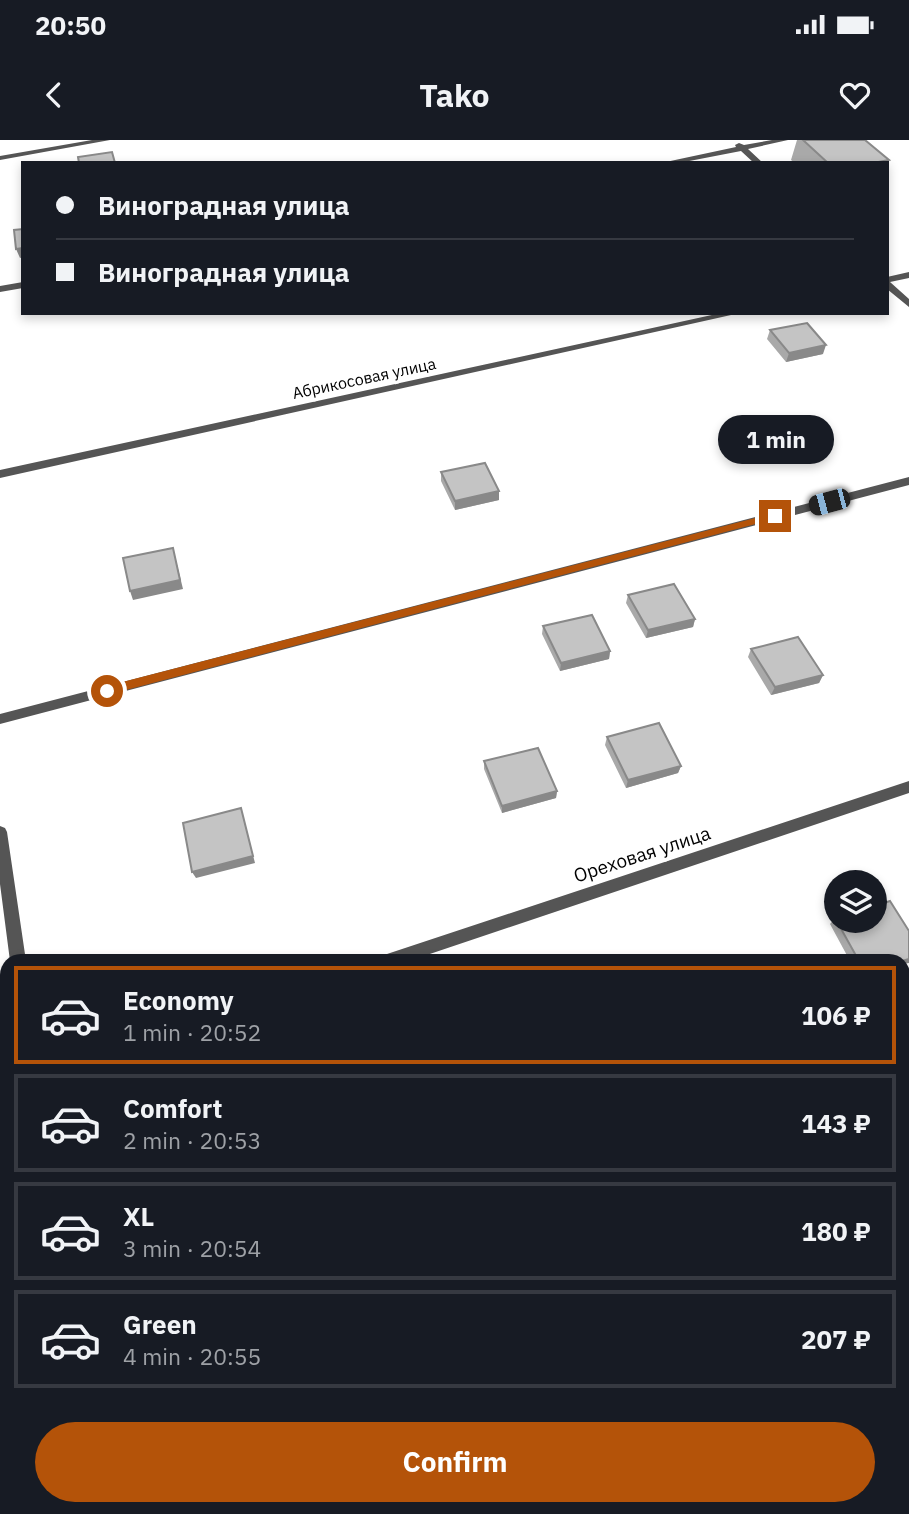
<!DOCTYPE html>
<meta charset="utf-8">
<style>
:root{--surface:#171b24;--page:#20242c;--text:#f1f3f6;--muted:#9ea1a6;--line:#363941;--accent:#b45309}
body{margin:0;font-family:"IBM Plex Sans",sans-serif;background:var(--page);color:var(--text);height:100vh;display:flex;flex-direction:column;font-size:26px;white-space:nowrap}
*{box-sizing:border-box;margin:0}
p{font-size:23px;color:var(--muted)}
.icon{flex:none;width:38px;height:38px;fill:none;stroke:currentColor;stroke-width:2;stroke-linecap:round;stroke-linejoin:round}
.map{position:relative;flex:1;overflow:hidden}
.details{position:absolute;left:0px;top:814px;width:910px;height:562px;display:flex;flex-direction:column;background:var(--surface);border-radius:21px 21px 0 0;box-shadow:0 4px 10px #0003}
.details>*{flex:none}
.hud{position:absolute;left:21px;top:21px;width:868px;height:154px;border-radius:0px;box-shadow:0 4px 10px #0003;display:grid;align-content:center;height:154px;padding:0 35px;background:var(--surface)}
.fabs{position:absolute;left:824px;top:730px;display:grid;gap:14px}
.fabs a{display:grid;place-items:center;width:63px;height:63px;border-radius:50%;background:var(--surface);box-shadow:0 4px 10px #0003;font-size:35px}
.end{position:absolute;width:32px;height:32px;margin:-16px;border:9px solid #b45309;background:#fff;box-shadow:0 0 0 4px #fff}
.from{border-radius:50%}
.bubble{position:absolute;height:49px;border-radius:24px;background:var(--surface);box-shadow:0 4px 10px #0003;font-size:23px;font-weight:800;line-height:49px;text-align:center}
.car{position:absolute;width:21px;height:42px;margin:-21px -10px;border-radius:9px;box-shadow:0 0 5px 2px #0007;background:linear-gradient(#222 24%,#8ab4d8 0 40%,#222 0 76%,#8ab4d8 0 86%,#222 0)}
.hud b{display:flex;align-items:center;gap:24px;height:66px;font-size:26px}
.hud b+b{border-top:2px solid var(--line)}
.hud i{width:18px;height:18px;background:var(--text)}
ul{padding:12px 0 0;list-style:none}
li{display:flex;align-items:center;gap:21px;height:98px;margin:0 14px 10px;padding:0 21px;border:4px solid var(--line);border-radius:0px}
li div{flex:1}
li b{display:block;font-size:26px}
li em{font-style:normal;font-weight:800}
li.selected{border-color:var(--accent)}
li>.icon{width:63px;height:63px;stroke-width:1.5}
.primary-button{display:flex;gap:14px;margin-top:auto;padding:14px 35px}
.primary-button a{flex:1;height:80px;border-radius:42px;background:var(--accent);color:#fff;font-size:28px;font-weight:800;line-height:80px;text-align:center}
.status{display:flex;justify-content:space-between;align-items:center;height:49px;padding:0 35px;background:var(--surface);direction:ltr}
.status svg{height:19px;fill:currentColor}
header{display:flex;justify-content:space-between;align-items:center;height:91px;padding:0 35px;background:var(--surface);font-size:32px;font-weight:800}
.map>svg:first-child{display:block}
.lines{fill:none;stroke-linecap:round;stroke-linejoin:round}
.street{fill:#555;fill-rule:evenodd}
.wall{fill:#a9a9a9}
.shaded-wall{fill:#898989}
.building{fill:#c4c4c4;stroke:#898989;stroke-width:2}
.route{fill:#b45309}
.labels{text-anchor:middle;stroke-width:7;stroke-linejoin:round;paint-order:stroke}
.far-street-label{font-size:16px;fill:#000;stroke:#fff}
.street-label{font-size:19px;fill:#000;stroke:#fff}
</style>
<div class="status"><b>20:50</b><svg viewBox="0 0 49 12"><path d="M0 12V9h3v3zM5 12V6h3v6zM10 12V3h3v9zM15 12V0h3v12zM26 1h20v11H26zM47 4h2v5h-2z"/></svg></div>
<header><svg class="icon" aria-label="back" viewBox="0 0 24 24"><path d="M15 5l-7 7 7 7"/></svg>Tako<svg class="icon" aria-label="heart" viewBox="0 0 24 24"><path d="M12 20l-8-8c-3-5 5-10 8-4 3-6 11-1 8 4z"/></svg></header>
<div class="map">
<svg width="909" height="1374" viewBox="0 0 909 1374">
<rect width="100%" height="100%" fill="#fff"/>
<g class="lines">
<path class="street" d="M92,0H110L0,20V16Z
M772,0H788L748,9L763,23H754L741,11L679,23H661L736,7L735,5L739,3L744,5Z
M909,132V138L890,142L909,159V167L887,149V137Z
M23,142V148L0,152V146Z
M721,173H740L0,338V330Z
M909,337V345L0,584V574Z
M909,641V653L409,821H380L382,816L387,814Z
M0,686L5,688L7,692L26,821H10L0,744Z
M7,940V956L0,958V942Z
M909,1105V1123L903,1125V1107Z
M85,1368H105L106,1374H86Z
M302,1368H332L330,1374H300Z"/>
</g>
<path class="wall" d="M797,0H865L887,23H795L791,20Z
M770,190L823,214L786,222L767,199Z
M441,332L499,360L455,370L441,341Z
M628,455L695,479L693,487L646,498L626,463Z
M543,486L610,511L609,519L560,531L542,494Z
M751,509L823,535L819,543L771,555L748,517Z
M607,597L681,626L678,633L626,648L605,605Z
M484,621L557,651L556,658L502,673L484,629Z
M835,778L903,821H850L830,784Z
M748,1368L753,1370L755,1374H736Z"/>
<path class="shaded-wall" d="M23,108V117L20,118L16,109Z
M826,205L823,214L786,222L789,213Z
M499,351V360L455,370V361Z
M173,408L183,449L133,460L130,451Z
M695,479L693,487L646,498L648,490Z
M610,511L609,519L560,531L561,523Z
M823,535L819,543L771,555L775,547Z
M681,626L678,633L626,648L628,640Z
M557,651L556,658L502,673V666Z
M241,668L255,723L196,738L192,732Z
M909,819V823L903,824V821Z"/>
<path class="building" d="M803,0H865L889,20L873,23H828Z
M112,12L115,23H79L78,17Z
M23,89V108L16,109L14,90Z
M807,183L826,205L789,213L770,190Z
M485,323L499,351L455,361L441,332Z
M173,408L180,440L130,451L123,418Z
M674,444L695,479L648,490L628,455Z
M592,475L610,511L561,523L543,486Z
M798,497L823,535L775,547L751,509Z
M659,583L681,626L628,640L607,597Z
M538,608L557,651L502,666L484,621Z
M241,668L253,716L192,732L183,683Z
M890,761L909,791V819L902,821H859L835,778H836V780H875V766Z
M753,1370L755,1374H746Z"/>
<path class="route" d="M775,373L778,374V378L107,555L102,551L107,546Z"/>
<g class="labels">
<g class="far-street-label">
<text transform="translate(364 238) rotate(-12)" y="6">Абрикосовая улица</text>
</g>
<g class="street-label">
<text transform="translate(642 714) rotate(-18)" y="7">Ореховая улица</text>
</g>
</g>
</svg>
<div class="fabs">
<a><svg class="icon" aria-label="layers" viewBox="0 0 24 24"><path d="M12 4l9 5-9 5-9-5zM3 14l9 5 9-5"/></svg></a>
</div>
<i class="end from" style="left:107px;top:551px"></i>
<i class="end" style="left:775px;top:376px"></i>
<div class="bubble" style="left:718px;top:275px;width:116px">1 min</div>
<i class="car" style="left:829px;top:362px;rotate:255deg"></i>
<div class="hud">
<b><i class="from"></i>Виноградная улица</b>
<b><i></i>Виноградная улица</b>
</div>
<section class="details">
<ul>
<li class="selected"><svg class="icon" aria-label="car" viewBox="0 0 24 24"><path d="M5 17H2v-5l4-1 3-4h7l3 4 3 1v5h-3M9 17h6M6 11h13"/><circle cx="7" cy="17" r="2"/><circle cx="17" cy="17" r="2"/></svg><div><b>Economy</b><p>1 min · 20:52</p></div><em>106 ₽</em></li>
<li><svg class="icon" aria-label="car" viewBox="0 0 24 24"><path d="M5 17H2v-5l4-1 3-4h7l3 4 3 1v5h-3M9 17h6M6 11h13"/><circle cx="7" cy="17" r="2"/><circle cx="17" cy="17" r="2"/></svg><div><b>Comfort</b><p>2 min · 20:53</p></div><em>143 ₽</em></li>
<li><svg class="icon" aria-label="car" viewBox="0 0 24 24"><path d="M5 17H2v-5l4-1 3-4h7l3 4 3 1v5h-3M9 17h6M6 11h13"/><circle cx="7" cy="17" r="2"/><circle cx="17" cy="17" r="2"/></svg><div><b>XL</b><p>3 min · 20:54</p></div><em>180 ₽</em></li>
<li><svg class="icon" aria-label="car" viewBox="0 0 24 24"><path d="M5 17H2v-5l4-1 3-4h7l3 4 3 1v5h-3M9 17h6M6 11h13"/><circle cx="7" cy="17" r="2"/><circle cx="17" cy="17" r="2"/></svg><div><b>Green</b><p>4 min · 20:55</p></div><em>207 ₽</em></li>
</ul>
<div class="primary-button"><a>Confirm</a></div>
</section>
</div>
